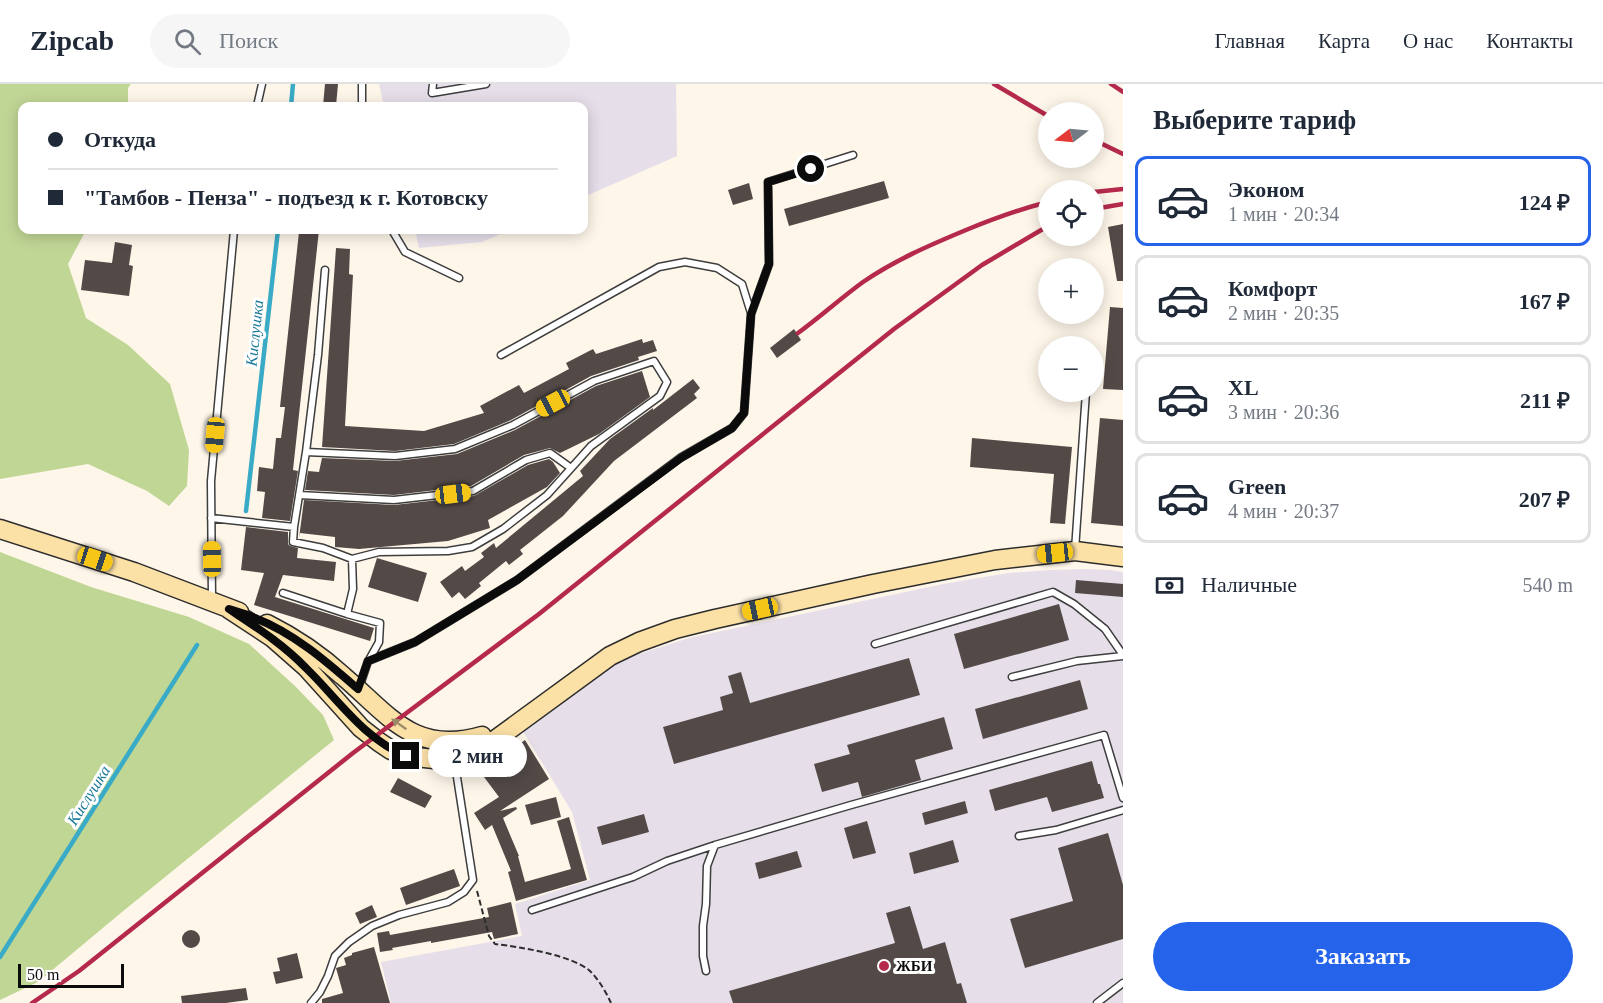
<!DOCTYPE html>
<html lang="ru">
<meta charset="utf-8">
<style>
:root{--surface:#fff;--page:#f6f6f7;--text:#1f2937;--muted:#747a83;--line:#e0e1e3;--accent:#2563eb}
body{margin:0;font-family:"Times New Roman",serif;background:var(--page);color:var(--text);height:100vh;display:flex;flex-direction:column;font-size:22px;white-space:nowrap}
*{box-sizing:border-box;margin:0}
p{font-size:20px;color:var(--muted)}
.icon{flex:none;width:33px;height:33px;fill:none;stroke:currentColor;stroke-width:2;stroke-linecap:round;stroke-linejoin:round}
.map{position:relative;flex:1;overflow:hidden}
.panel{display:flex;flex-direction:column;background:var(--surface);width:480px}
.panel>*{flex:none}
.hud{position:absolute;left:18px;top:18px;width:570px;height:132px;border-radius:12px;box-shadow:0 3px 15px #0003;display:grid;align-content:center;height:132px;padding:0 30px;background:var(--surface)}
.needle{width:39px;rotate:254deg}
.controls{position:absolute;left:1038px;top:18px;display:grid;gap:12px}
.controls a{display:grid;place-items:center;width:66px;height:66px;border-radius:50%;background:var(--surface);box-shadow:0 3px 15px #0003;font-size:30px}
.scale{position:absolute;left:18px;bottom:15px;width:106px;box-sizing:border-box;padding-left:6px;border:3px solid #0b0b0b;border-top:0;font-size:16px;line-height:21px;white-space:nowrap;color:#0b0b0b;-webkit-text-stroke:4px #fff;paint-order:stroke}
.end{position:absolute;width:27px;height:27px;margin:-14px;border:8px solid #0b0b0b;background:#fff;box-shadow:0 0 0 3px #fff}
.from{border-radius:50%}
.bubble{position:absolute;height:42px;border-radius:21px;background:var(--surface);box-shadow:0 3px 15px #0003;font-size:20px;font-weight:600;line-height:42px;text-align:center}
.car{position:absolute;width:18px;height:36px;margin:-18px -9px;border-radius:8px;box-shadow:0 0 4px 2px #0007;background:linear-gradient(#f5c518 24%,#345 0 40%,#f5c518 0 76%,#345 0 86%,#f5c518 0)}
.hud b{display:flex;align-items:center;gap:21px;height:57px;font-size:22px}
.hud b+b{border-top:2px solid var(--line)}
.hud i{width:15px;height:15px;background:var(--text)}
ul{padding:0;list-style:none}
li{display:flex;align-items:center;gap:18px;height:90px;margin:0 12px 9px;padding:0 18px;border:3px solid var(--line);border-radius:12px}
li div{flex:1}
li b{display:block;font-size:22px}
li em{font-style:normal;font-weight:600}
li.current{border-color:var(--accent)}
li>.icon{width:54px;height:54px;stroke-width:1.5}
h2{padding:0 30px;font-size:27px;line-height:72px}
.pay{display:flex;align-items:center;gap:15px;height:66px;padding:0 30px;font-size:22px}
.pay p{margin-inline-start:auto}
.button{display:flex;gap:12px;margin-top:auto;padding:12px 30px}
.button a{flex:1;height:69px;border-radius:36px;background:var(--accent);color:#fff;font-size:24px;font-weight:600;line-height:69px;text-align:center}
header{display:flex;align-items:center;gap:36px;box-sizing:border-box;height:84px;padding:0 30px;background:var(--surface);border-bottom:2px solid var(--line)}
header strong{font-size:28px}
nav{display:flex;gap:33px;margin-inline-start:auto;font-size:21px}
.search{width:420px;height:54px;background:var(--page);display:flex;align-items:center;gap:15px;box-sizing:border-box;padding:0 21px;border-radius:33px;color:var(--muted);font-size:22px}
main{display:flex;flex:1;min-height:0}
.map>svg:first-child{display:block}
.industrial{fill:#e6dfea}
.forest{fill:#c0d695}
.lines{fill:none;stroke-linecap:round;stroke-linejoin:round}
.stream{stroke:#3aabc7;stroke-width:4.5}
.building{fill:#534a48}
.service-casing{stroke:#3e3e3e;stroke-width:9}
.secondary-casing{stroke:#2d2d2d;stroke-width:21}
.path{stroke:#2d2d2d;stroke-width:2;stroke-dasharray:6 3;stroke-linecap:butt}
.service{stroke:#fff;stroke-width:6}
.secondary{stroke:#fce1a7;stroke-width:18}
.rail{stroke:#b4294c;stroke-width:4.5}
.oneway{fill:#9c8b69}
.route{stroke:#0b0b0b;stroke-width:8}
.poi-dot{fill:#b4294c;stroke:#fff;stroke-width:2}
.labels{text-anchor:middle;stroke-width:6;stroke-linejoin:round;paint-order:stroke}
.poi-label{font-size:15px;font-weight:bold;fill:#0b0b0b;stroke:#fff;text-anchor:start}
.water-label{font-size:16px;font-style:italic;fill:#1a7996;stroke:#fff}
</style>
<header>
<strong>Zipcab</strong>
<div class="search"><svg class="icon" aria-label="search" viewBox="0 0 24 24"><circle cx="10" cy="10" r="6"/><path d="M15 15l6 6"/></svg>Поиск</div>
<nav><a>Главная</a><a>Карта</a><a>О нас</a><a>Контакты</a></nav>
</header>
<main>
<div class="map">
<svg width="1123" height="919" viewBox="0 0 1123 919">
<rect width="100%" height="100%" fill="#fef6e9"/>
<path class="industrial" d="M379,0H676L677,72L584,113V22H384Z
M415,146H510L482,158L419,164Z
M1084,485L1110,486L1123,488V919H391L381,878L522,852L515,820L590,796L572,728L522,646L620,576L689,554L943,500L1008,489L1050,486Z"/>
<path class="forest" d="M0,0H131L128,4V22H22V146H86L68,180L86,234L128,261L170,300L189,366L187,402L169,422L147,407L88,380L0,395Z
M0,468L91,503L189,533L249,560L296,603L323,631L334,656L122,828L38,898L0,916Z"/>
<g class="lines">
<path class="stream" d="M291,22L293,0
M246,427L278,146
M0,873L197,561"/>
</g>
<path class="building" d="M325,0H338L336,22H323Z
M884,97L889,114L789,142L784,125Z
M749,99L753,115L733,121L728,106Z
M1123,140V197H1117L1108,143Z
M306,146H319L293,386L298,387L290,437L262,434L265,408L257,407L259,383L273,385L276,354H281L285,323H280L299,148L306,149Z
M115,158L132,161L129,181L133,182L129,212L81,206L85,176L112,179Z
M336,164L350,165L349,190L353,191L345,342L424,347L484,329L480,322L519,301L524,309L569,285L566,279L593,265L596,270L642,255L643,259L653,256L657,267L638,273L639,276L591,292L511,336L454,360L395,367L322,363Z
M1110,223L1123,224V306L1103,305Z
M794,245L801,256L777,274L770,264Z
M642,287L650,313L599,350L560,369L550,364L524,371L471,402L394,411L305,406L308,387L319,388L322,374L395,377L457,370L515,346L596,302Z
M693,295L700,304L694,310L697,314L614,377L563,432L520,466L523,470L509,481L506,477L479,499L481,502L465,515L459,508L452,514L440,498L462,482L465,487L484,473L481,469L494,459L496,464L583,392L580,387L610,355L653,324V326Z
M1100,334L1123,336V442L1091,439Z
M972,354L1072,363L1065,440L1050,439L1054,390L970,383Z
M549,375L553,378L560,389L547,403L488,436L490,444L448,457L359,465L335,463V453L300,449L299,454L304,416L394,421L474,412L528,381Z
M246,443L288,448V460L290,462L298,464L297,474L336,478L334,497L283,491L275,513L374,544L370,557L254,521L264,489L241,486Z
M377,474L427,489L418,518L368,503Z
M1076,496L1123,500V513L1075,509Z
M1059,520L1069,556L964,585L954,550Z
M909,574L920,611L674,680L663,643L723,626L720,613L733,609L728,592L741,588L750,619Z
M1080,596L1088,625L983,655L975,625Z
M944,633L953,665L915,676L921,696L862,713L858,698L822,708L814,680L850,670L847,661Z
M525,656L549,695L500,727L516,723L517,725L503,734L519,772H518L525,798L571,785L557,737L569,733L587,796L516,817L508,788L511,787L492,741L485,746L474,729L499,713L481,689Z
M1092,677L1098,700H1100L1104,714L1052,728L1047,713L995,727L989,706Z
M398,694L432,712L425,724L390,708Z
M556,713L561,733L531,741L525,721Z
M965,717L968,729L925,741L922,729Z
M644,730L649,748L602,761L597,743Z
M867,737L876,769L853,775L844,744Z
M1108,749L1123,801V855L1025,884L1010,835L1073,817L1058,764Z
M953,756L959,778L914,790L909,769Z
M797,767L802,783L759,795L755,779Z
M454,785L460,802L406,821L400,804Z
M511,818L518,850L494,855L492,848L431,859V857L392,864L393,866L380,868L377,849L389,847L390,851L489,833L487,824Z
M372,821L377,833L360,840L355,829Z
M910,822L923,865L945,858L957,900L961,899L967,919H733L729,907L895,859L886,829Z
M182 855a9 9 0 1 1 18 0a9 9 0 1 1-18 0Z
M374,863L390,919H322V915L343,909L336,884L346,881L344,874L352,871V869Z
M297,869L303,894L276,900L273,888L280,887L277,874Z
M246,904L248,916L226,919H182L181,912Z"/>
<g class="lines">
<defs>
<path id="service" d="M362,0V22
M433,0L432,9L486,0
M257,22L262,0
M392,146L405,168L459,194
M501,271L659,183L685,178L717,184L742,200L751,229
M306,368L318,271L325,186
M299,411L394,416L473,407L526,376L550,369L571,384
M211,434L294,443L293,458L323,464L352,475L379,468L448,467L472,463L503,445L547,411L591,362L660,312L667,298L654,277L594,297L513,341L455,365L395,372L306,368L294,443
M1075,466L1086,308
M283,509L347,530L353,505L352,475
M212,516L211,397L234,146
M347,530L380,539L379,558L369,576
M875,560L1053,508L1074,520L1105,545L1123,571
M1012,593L1077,577L1123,572
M359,604L368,577L415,558L517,496L680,374L732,344L744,329L751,230L769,180L768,98L853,71
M1019,752L1056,746L1123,726
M532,826L633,793L667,777L715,761L851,721L1104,651L1123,714
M706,887L703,872V842L706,820L707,782L715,761
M311,919L320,908L328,892L335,872L349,858L372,842L399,831L448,818L464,808L473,796L454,674
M1097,919L1123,899"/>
<path id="secondary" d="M0,445L134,488L239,528
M229,525L273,554L306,583L361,644L379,658L391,666L406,672L434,675L454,672L495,656L610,572L639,558L675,545L715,535L873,500L995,476L1075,467L1123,473
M267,540C295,554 320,571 343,592C389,631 414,672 482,652"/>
</defs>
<use href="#service" class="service-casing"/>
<use href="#secondary" class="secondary-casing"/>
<path class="path" d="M477,807L489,852L495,860C520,863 572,871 590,887C599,896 606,908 611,919"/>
<use href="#service" class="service"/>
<use href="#secondary" class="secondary"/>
<path class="rail" d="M994,0L1048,32
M1111,0L1123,8
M1094,56L1123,70
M1094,108L1123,105
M1094,125L1123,120
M798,249C820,233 841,214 863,198C895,176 930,161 966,146C993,135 1020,125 1048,118
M32,919L79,887L353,669L539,530L894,245L982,181L1048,142"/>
</g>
<defs><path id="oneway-solid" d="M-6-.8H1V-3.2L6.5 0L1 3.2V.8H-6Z" transform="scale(1.5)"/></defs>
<use class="oneway" href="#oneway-solid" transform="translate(399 640) rotate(-145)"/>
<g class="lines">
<path class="route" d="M406,672C363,654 338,615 306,584C283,560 256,543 229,525C238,528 247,530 255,534C294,549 327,578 358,605L368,577L415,558L517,496L681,374L732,344L744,329L751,230L769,180L768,98L811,85"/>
</g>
<circle class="poi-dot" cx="884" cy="882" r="6"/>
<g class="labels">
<g class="poi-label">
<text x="896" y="887">ЖБИ</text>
</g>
<g class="water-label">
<text transform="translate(254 249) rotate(-84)" y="6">Кислушка</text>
<text transform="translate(88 711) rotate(-58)" y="6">Кислушка</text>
</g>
</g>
</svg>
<div class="controls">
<a><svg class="needle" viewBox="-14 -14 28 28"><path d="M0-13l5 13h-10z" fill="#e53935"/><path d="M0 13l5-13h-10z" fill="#747a83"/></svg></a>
<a><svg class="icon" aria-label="locate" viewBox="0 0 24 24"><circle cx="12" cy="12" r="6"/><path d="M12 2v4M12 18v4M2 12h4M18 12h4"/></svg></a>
<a>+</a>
<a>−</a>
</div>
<div class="scale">50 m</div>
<i class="end from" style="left:811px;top:85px"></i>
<i class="end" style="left:406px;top:672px"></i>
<div class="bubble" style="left:428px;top:651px;width:99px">2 мин</div>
<i class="car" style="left:553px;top:319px;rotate:242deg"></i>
<i class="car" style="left:215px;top:351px;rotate:185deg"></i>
<i class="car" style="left:453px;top:410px;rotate:83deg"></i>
<i class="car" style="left:1055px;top:469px;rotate:264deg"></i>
<i class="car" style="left:95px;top:475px;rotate:108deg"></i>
<i class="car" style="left:212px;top:475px;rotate:359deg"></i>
<i class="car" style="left:760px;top:525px;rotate:258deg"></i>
<div class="hud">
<b><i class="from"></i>Откуда</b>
<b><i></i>&quot;Тамбов - Пенза&quot; - подъезд к г. Котовску</b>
</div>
</div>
<section class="panel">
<h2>Выберите тариф</h2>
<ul>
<li class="current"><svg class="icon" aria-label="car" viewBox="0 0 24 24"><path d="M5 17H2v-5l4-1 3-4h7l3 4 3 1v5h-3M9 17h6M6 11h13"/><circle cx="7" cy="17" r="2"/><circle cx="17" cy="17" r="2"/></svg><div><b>Эконом</b><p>1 мин · 20:34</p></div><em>124 ₽</em></li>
<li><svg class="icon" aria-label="car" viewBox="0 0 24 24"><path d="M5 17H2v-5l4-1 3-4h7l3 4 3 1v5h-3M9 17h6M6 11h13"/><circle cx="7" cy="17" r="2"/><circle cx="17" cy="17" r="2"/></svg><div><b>Комфорт</b><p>2 мин · 20:35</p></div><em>167 ₽</em></li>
<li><svg class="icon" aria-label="car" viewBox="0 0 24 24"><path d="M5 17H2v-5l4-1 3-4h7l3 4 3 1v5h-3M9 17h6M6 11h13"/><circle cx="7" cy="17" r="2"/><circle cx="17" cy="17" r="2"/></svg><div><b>XL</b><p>3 мин · 20:36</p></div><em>211 ₽</em></li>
<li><svg class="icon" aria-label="car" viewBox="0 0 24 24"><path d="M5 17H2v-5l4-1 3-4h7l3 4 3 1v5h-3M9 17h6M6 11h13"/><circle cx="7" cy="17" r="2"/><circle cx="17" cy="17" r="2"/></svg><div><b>Green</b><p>4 мин · 20:37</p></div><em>207 ₽</em></li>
</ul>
<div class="pay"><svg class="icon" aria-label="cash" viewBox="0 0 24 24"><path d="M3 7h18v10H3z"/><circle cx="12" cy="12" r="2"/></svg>Наличные<p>540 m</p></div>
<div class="button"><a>Заказать</a></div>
</section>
</main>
